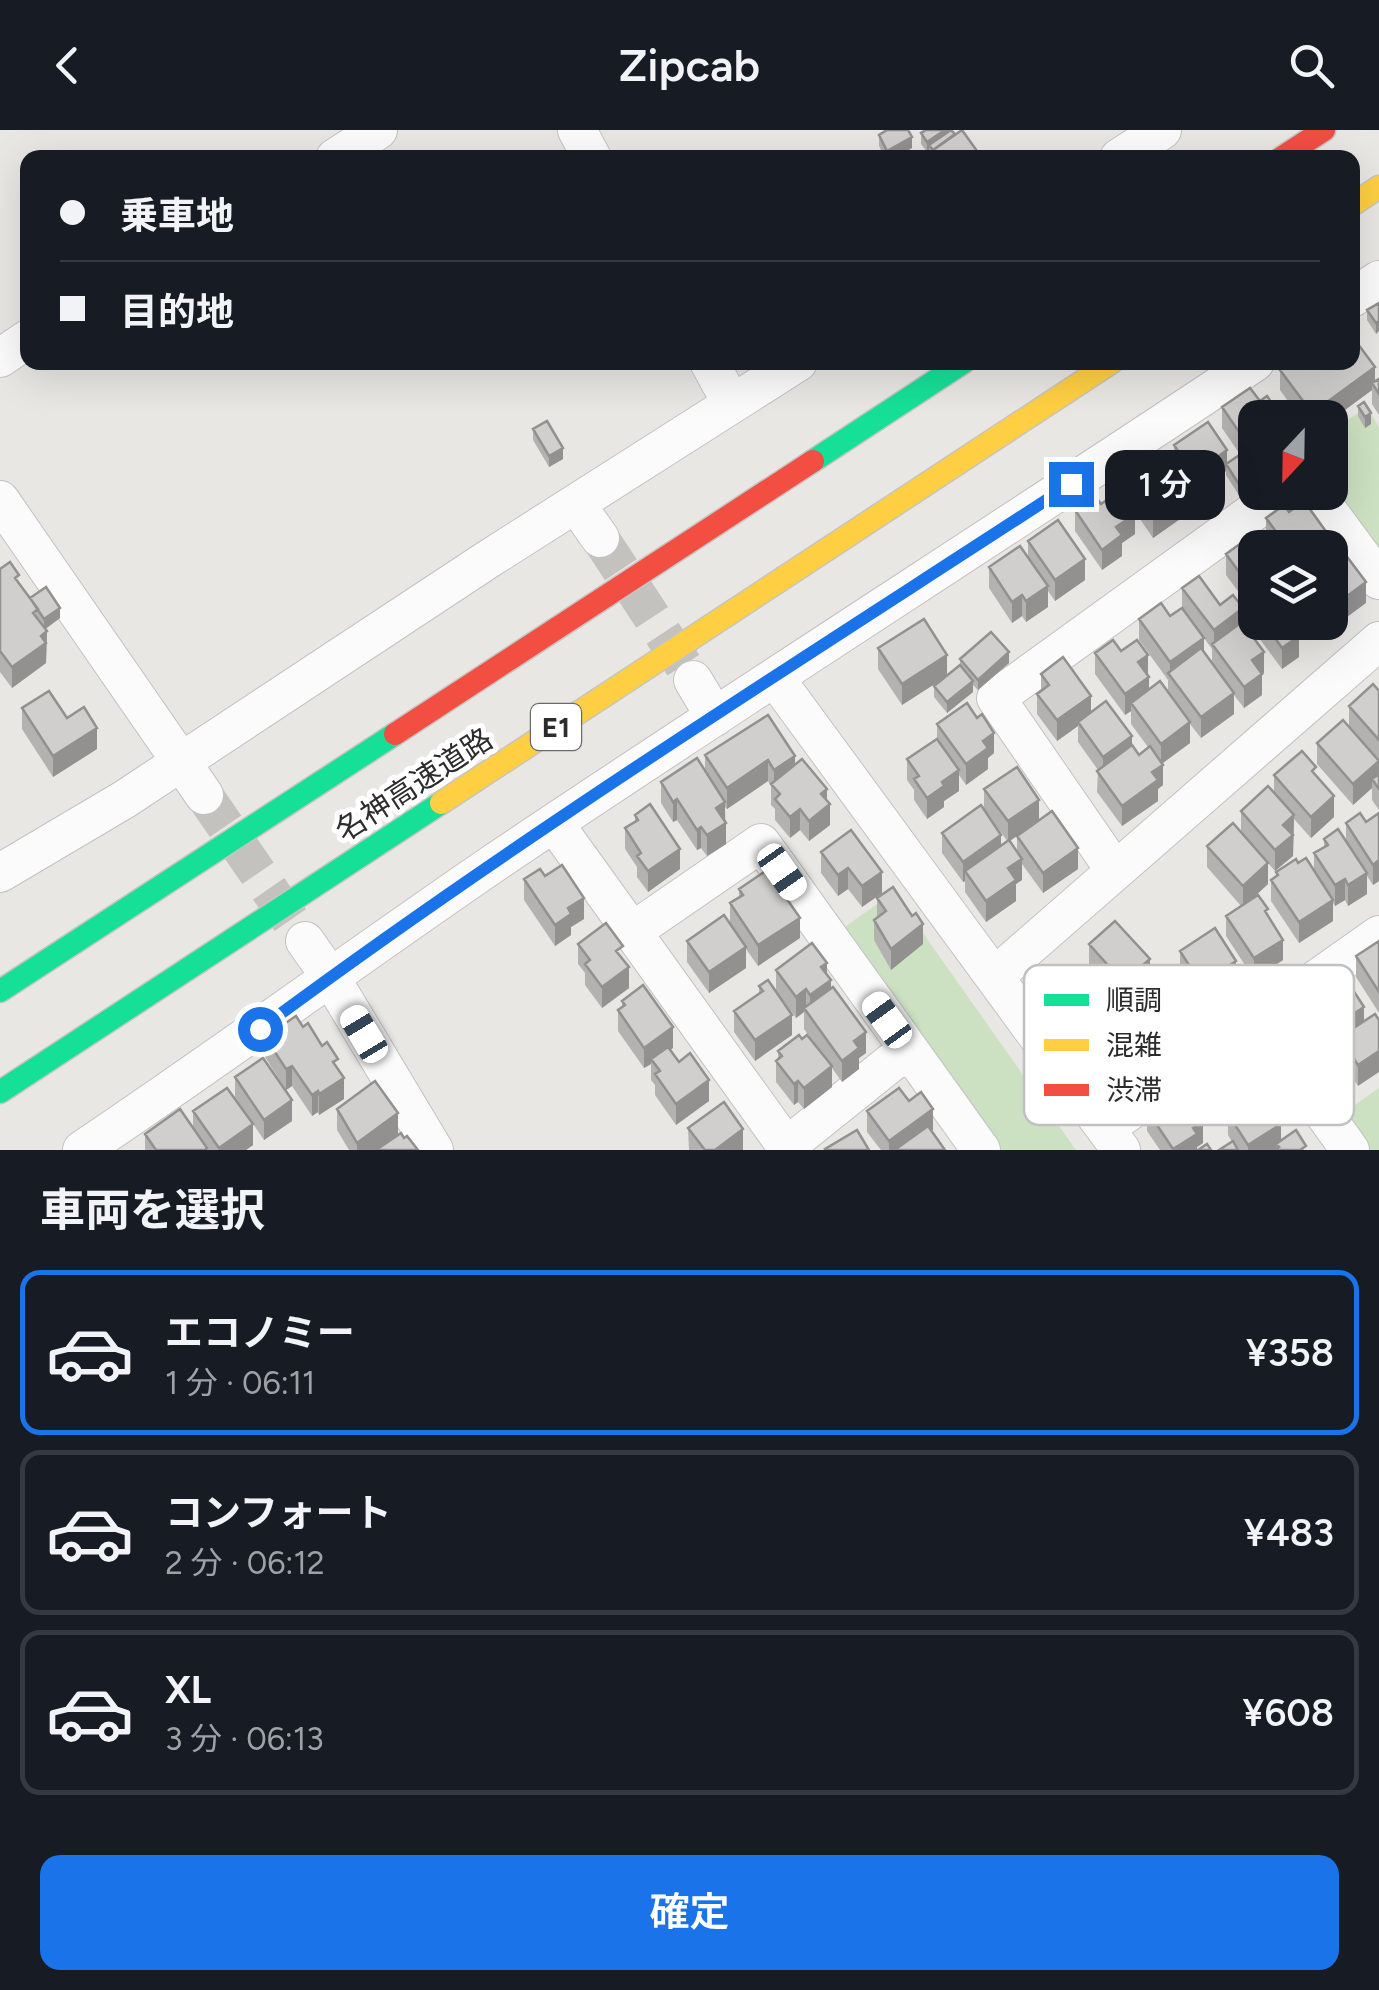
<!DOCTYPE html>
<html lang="ja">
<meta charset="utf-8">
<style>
:root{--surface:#171b24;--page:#20242c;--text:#f1f3f6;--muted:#9ea1a6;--line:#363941;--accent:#1a73e8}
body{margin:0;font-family:Figtree,"Noto Sans JP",sans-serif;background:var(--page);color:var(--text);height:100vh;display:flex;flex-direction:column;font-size:38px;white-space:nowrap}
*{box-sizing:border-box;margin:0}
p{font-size:32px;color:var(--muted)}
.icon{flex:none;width:55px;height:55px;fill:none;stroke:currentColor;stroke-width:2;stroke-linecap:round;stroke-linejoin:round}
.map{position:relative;height:1020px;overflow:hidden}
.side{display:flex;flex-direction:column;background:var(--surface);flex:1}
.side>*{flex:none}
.banner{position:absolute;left:20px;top:20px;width:1340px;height:220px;border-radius:20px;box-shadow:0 10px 40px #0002;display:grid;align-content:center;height:220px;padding:0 40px;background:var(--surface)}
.needle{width:65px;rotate:202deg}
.fabs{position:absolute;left:1238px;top:270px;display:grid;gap:20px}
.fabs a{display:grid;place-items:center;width:110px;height:110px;border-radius:20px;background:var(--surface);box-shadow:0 10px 40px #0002;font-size:50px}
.end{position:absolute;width:45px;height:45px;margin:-22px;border:12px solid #1a73e8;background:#fff;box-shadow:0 0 0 5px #fff}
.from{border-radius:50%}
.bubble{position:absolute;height:70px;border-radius:20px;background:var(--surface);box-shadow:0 10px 40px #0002;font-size:32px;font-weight:600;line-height:70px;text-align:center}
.car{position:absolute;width:30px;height:60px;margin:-30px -15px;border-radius:12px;box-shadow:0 0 8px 2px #0007;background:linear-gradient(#fff 24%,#345 0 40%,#fff 0 76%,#345 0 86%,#fff 0)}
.banner b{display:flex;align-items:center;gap:35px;height:95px;font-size:38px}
.banner b+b{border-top:2px solid var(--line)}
.banner i{width:25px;height:25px;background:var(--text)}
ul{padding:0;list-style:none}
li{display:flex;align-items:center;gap:30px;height:165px;margin:0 20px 15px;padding:0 20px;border:5px solid var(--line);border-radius:20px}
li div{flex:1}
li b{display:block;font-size:38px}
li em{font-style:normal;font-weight:600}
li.selected{border-color:var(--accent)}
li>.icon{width:90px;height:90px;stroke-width:1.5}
h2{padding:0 40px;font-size:45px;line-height:120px}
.action{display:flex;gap:20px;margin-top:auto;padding:20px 40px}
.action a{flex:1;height:115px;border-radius:20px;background:var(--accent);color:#fff;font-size:40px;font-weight:600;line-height:115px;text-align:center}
header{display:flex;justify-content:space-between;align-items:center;height:130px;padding:0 40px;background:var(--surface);font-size:45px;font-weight:600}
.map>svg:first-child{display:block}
.green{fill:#cce1c1}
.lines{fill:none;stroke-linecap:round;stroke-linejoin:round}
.street-tunnel{stroke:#c3c2bf;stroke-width:38;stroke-dasharray:38 19;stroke-linecap:butt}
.street-casing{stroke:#c2c2c2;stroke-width:40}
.fast-casing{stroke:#c5c4c3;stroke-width:25}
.slow-casing{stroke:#c5c4c3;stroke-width:25}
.jam-casing{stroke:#c5c4c3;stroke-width:25}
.street{stroke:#fcfbfb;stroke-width:38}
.fast{stroke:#16e098;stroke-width:22}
.slow{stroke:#ffcf43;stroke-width:22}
.jam{stroke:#f24e42;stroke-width:22}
.wall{fill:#b4b2b0;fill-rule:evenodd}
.shaded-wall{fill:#929190}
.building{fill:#d1cfcd;stroke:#929190;stroke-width:2.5}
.route{stroke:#1a73e8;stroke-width:12}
.labels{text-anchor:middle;stroke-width:10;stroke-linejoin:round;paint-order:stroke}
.shield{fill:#fff;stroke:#6b6b6b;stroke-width:2.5}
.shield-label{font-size:28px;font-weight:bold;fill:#2c2c2c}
.street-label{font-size:30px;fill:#2c2c2c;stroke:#fff}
.key{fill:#fff;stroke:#c0c0c0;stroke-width:2.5}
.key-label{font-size:28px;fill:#2c2c2c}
</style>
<header><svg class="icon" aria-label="back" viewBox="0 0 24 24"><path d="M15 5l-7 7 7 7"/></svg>Zipcab<svg class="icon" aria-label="search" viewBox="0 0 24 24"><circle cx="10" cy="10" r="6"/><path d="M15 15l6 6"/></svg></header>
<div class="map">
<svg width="1379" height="1020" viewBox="0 0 1379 1020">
<rect width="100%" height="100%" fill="#e9e7e4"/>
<path class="green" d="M1367,277L1379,297V425L1330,354V302Z
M894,762L1076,1020H1002L839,801Z
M1379,958V1020H1368L1342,984Z"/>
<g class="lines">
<path class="street-tunnel" d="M600,408L686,539
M204,665L295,797"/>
<defs>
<path id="street" d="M577,0L592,28
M335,28L378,0
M1119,28L1162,0
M1352,168L1379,150
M0,228L28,209
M709,232L732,274
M1314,362L1379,450
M0,370L204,665
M576,374L600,408
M775,548L1121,1020
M693,550L715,587
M554,693L789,1020
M1114,739L996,568L1281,362
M0,743L125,669L487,430L798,232
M633,801L761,713L981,1020
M305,811L329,845L434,1020
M995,846L1379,511
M1257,890L1350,1020
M1107,997L1379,805
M787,1016L908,919
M82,1020C222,926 358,826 497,731C748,562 1003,400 1255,232"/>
<path id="fast" d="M813,331L964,232
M0,861L395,604
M0,962L441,673"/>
<path id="slow" d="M1352,75L1379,57
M441,673L1112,232"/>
<path id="jam" d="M1281,28L1324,0
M395,604L813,331"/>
</defs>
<use href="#street" class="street-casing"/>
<use href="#fast" class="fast-casing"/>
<use href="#slow" class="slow-casing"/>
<use href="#jam" class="jam-casing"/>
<use href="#street" class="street"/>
<use href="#fast" class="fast"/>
<use href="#slow" class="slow"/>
<use href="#jam" class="jam"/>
</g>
<path class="wall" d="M949,0V1L956,4L982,28H929V21L927,22L921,14V3Z
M879,5L912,18L894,28H885L879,16Z
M1379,173L1376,204L1367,190V180Z
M1280,240L1375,251L1379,249V285L1372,274V260L1330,291V288H1300L1280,260Z
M1358,276L1371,294L1365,298L1358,286Z
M1222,277L1255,288V332L1248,336L1222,298Z
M533,299L563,329L549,337L533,310Z
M1174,315L1227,333L1254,362L1242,370L1226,345V341L1218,347V360L1200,373L1174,336Z
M1127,350H1183V387L1153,408L1127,370Z
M1101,374L1135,404L1122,413V426L1102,440L1075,401V380Z
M1289,382L1330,418H1273L1266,408V388Z
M1028,411L1085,450L1055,471L1048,461V477L1026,492L1022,486L1012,493L989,458V437L1028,427Z
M1255,418V484L1226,445V424Z
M0,439L19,454L30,468L60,488L45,499L47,501L46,533L12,558L0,542Z
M1182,458L1220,475L1243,494L1264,543L1262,544V565L1244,578L1234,565V584L1201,608L1190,594V613L1162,634L1163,655L1158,659V671L1122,696L1097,662L1098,640L1078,612V596L1057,611L1037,584V564L1041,561V544L1132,616L1139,625L1148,617L1131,594V581L1125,585L1095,544V523L1121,521L1148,546L1149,560L1168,562V550L1139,510V489L1170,486L1182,479ZM1204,508L1212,519V533L1204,522Z
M1256,492H1302V507L1299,509V527L1282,539L1256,504Z
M878,518L947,545L960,535V529L1009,533L978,560L973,555V562L947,583L934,567V556L941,550L902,575L878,539Z
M1379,561V680L1372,670V658L1353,675L1317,634V613L1349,596V576Z
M22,578L67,588L97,619L53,647L22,599Z
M768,585L795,634L827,670L830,695L809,711L800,700L790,708L775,690V679L771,675V656L768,651L727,679L725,677L726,714L707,726L701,718L697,720L677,690L673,692L661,673V652L705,642V625Z
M937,594L994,623L988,628V639L966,655L959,645V661L944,671V677L927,689L914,670V660L907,650V629L937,609Z
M1274,645L1316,646L1334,687L1311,708L1294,689L1293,726L1275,741L1241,702V681L1274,663Z
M984,659L1039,690L1078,739L1043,763L1022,734V750L1016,754V771L986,792L965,762V751L963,752L942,723V703L1001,716L1008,712L984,679ZM1017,706V721L1010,711Z
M1379,683V751L1373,755L1367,746V764L1348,776L1345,770L1335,776L1333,773V791L1299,813L1271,771V750L1276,747V742L1298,733L1314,741V723L1324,717V709L1346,711V693L1366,692Z
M635,685L680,739L648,762L637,747V737L625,719V698L635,692Z
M851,700L882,763L862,777L848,759L838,766L821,743V722Z
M1207,716L1268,754L1253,768L1268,786L1283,830L1254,849L1226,806V786L1241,776L1207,737Z
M545,746L584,789L571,797V805L555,816L524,770V749Z
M739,759L800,808L758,836L746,819V838L709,863L687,832V811L730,793V773L739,767Z
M877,768L923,814L891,840L874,810V790L877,788Z
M1379,811V883L1356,847V826Z
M578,814L623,829L629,858L602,878L585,855V843L578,834Z
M1089,814L1150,847L1193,886L1179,895V907L1155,922L1129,882V868L1123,873L1089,835Z
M1180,821L1236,851L1201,874L1180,842Z
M776,840L827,845L831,859L866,923L859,928V939L842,952L832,938V957L804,979L798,972L794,975L776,952V931L778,929V921L802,909L818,919L804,899V882L796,888L776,861Z
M1323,851L1364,877L1358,956L1340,928V913L1322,925L1310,906V885L1316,881V864L1323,860Z
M759,856L792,905L755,931L734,902V881L759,864Z
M622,871L673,918L670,920L709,971L676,995L655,965V955L651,950V934L644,938L618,901V880L622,877Z
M1076,874L1105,876L1084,895L1076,885Z
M1115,884L1132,901V930L1102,950L1082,919V898Z
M303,897L338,939L344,969L319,985L318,982L312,986L292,956L286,960L265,927V907Z
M1193,940L1251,968L1281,1011L1306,1020L1276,1018L1273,1020H1219L1232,1012L1228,1005V986L1215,995L1193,961Z
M235,947L292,991L264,1010L235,967Z
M909,971L933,1000L932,1001L945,1020H881L867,1002V981Z
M337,979L398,1004L376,1020H349L337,1000Z
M1147,980L1203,1013L1197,1017V1020H1160L1147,1001Z
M193,981L253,1015L246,1020H145V1004L193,998Z
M688,998L743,1019L689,1020Z"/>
<path class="shaded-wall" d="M945,0H949V8L929,15V21L927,22V12Z
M912,7V18L894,28H887V21Z
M1379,191V201L1376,204V193Z
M1375,237V257L1372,253V260L1330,291V288H1312V283Z
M1371,283V294L1365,298V287Z
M1255,311V332L1248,336V315Z
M563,318V329L549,337V326Z
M1227,320V336L1226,334V341L1218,347V360L1200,373V352L1212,331Z
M1183,350V387L1153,408V387L1176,355Z
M1254,351V362L1242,370V359Z
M1135,384V404L1122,413V426L1102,440V420L1116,397Z
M1330,407V428V418H1316Z
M1085,429V450L1055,471V450Z
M1366,452V473L1327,502V492H1330V479Z
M1048,456V477L1026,492V471Z
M1022,465V486L1012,493V472Z
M60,478V488L44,500V489Z
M1243,478V499L1214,516V500Z
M1293,492H1302V507L1299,509V527L1282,539V518L1291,494Z
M47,501L46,533L12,558V537Z
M1204,508V529L1170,546V532Z
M1009,522V533L978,560V550Z
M1264,522V543L1252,551V530Z
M947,525V546L902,575V554Z
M1148,525V546L1138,532Z
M1262,544V565L1244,578V557Z
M1149,547V568L1131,573V581L1125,585V564Z
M973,551V562L947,583V572Z
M1234,563V584L1201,608V587Z
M1091,566V587L1078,592V596L1057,611V590Z
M1190,592V613L1161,634V614Z
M97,598V619L53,647V626Z
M994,603V623L988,628V639L966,655V634L983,611Z
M1132,606V627L1103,648V627Z
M795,626V647L774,657V640Z
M768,630V651L727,679V658Z
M1379,631V652L1372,649V658L1353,675V654Z
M1163,635V655L1158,659V671L1122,696V676L1152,642Z
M959,640V661L944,671V677L927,689V668L942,652Z
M827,659V676L830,674V695L809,711V691L821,664Z
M1334,666V687L1311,708V687Z
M677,669V690L673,692V672Z
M1039,670V691L1008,712V691Z
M725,672V693L716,678Z
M800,679V700L790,708V687Z
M1294,685L1293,726L1275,741V720L1283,695Z
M726,693V714L707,726V705Z
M701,697V718L697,720V700Z
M1001,705V726L965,741V751L963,752V732Z
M1078,718V739L1043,763V743Z
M680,719V739L648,762V741Z
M1022,729V750L1016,754V771L986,792V771L1008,738Z
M1379,730V751L1373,755V735Z
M1268,733V754L1243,777V756Z
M848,738V759L838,766V745Z
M882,742V763L862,777V756Z
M1367,743V764L1348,776V755Z
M1345,749V770L1335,776V755Z
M584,768V789L571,797V805L555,816V795L568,778Z
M1333,770V791L1299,813V792Z
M800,788V808L758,836V815Z
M923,794V814L891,840V819Z
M1283,810V830L1254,849V828Z
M746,817V838L709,863V842Z
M1150,829V850L1129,861V868L1123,873V852Z
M1236,831V851L1201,874V854Z
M827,833V852L831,850V871L810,885V865L821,837Z
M629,837V858L602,878V857Z
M806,859V880L804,878V882L796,888V867Z
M1193,865V886L1179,895V907L1155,922V901L1174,878Z
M1105,866V876L1084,895V884Z
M1364,877V898L1340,907V913L1322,925V904Z
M792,885V905L755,931V910Z
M673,897V918L653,932L651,929V934L644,938V918Z
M1132,901V930L1102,950V929Z
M866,902V923L859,928V939L842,952V931L854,911Z
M1379,921V942L1358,956V935Z
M292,936V956L286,960V939Z
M832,936V957L804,979V958Z
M344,948V969L319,985V964Z
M709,950V971L676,995V974Z
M1251,950V971L1215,995V974Z
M798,951V972L794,975V954Z
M318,961V982L312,986V965Z
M292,970V991L264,1010V990Z
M933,979V1000L905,1020L896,1019V1020H889V1011Z
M398,983V1004L376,1020H357V1013Z
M1203,992V1013L1197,1017V1020H1173L1193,998Z
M253,994V1015L246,1020H219V1018Z
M1281,994V1014H1276V1018L1273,1020H1248V1015Z
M743,999V1020H715Z"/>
<path class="building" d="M887,0H908L912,7L887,21L879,5Z
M926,0H945L927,12L921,3Z
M951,0L955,4L933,20L929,15Z
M962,0L982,28H932L929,23Z
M1379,173V191L1376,193L1367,180Z
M1352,206L1375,237L1312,283L1280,240L1290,232H1352Z
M1379,249V264L1372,253Z
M1250,258L1260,271L1267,266L1282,288H1255V311L1248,315L1222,277Z
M1364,272L1371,283L1365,287L1358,276Z
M547,291L563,318L549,326L533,299Z
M1208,292L1227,320L1212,331L1218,339L1200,352L1174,315Z
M1165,323L1183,350L1176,355L1183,366L1153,387L1127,350Z
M1238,326L1254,351L1242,359L1226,334Z
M1120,361L1135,384L1116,397L1122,405L1102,420L1075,380L1095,366L1101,374Z
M1304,371L1330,407L1316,418H1288L1266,388L1284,375L1289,382Z
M1058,390L1085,429L1055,450L1028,411Z
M1255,403L1266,417L1255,418V464L1226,424Z
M1020,416L1048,456L1026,471L1022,465L1012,472L989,437Z
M1342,420L1366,452L1330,479V429Z
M10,432L19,445L15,448L38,479L33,483L47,501L41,506L46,513L12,537L0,521V439Z
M1199,446L1220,475L1233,465L1243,478L1214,500L1182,458Z
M46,457L60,478L44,489L30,468Z
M1161,473L1170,486L1182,478L1204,508L1170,532L1139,489Z
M924,489L947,525L902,554L878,518Z
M1242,492L1264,522L1252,530L1262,544L1244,557L1212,514Z
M1264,492H1293L1291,494L1299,506L1282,518Z
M991,502L1009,522L978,550L960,529Z
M1113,510L1121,521L1137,510L1148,525L1138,532L1149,547L1125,564L1095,523Z
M1201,518L1234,563L1201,587L1168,543Z
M1063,527L1091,566L1057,590L1037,564L1049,555L1041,544Z
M960,535L973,551L947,572L934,556Z
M1160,551L1190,592L1161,614L1131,573Z
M1373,554L1379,561V610L1349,576Z
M49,561L67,588L84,577L97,598L53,626L22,578Z
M1106,571L1132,606L1103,627L1078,592Z
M967,573L977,588L982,584L994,603L983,611L988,618L966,634L937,594Z
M768,585L795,626L774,640L768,630L727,658L705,625Z
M1343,590L1379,631L1353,654L1317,613Z
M937,609L959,640L942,652L944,656L927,668L914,649L919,646L907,629Z
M1132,615L1139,625L1150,616L1163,635L1152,642L1158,650L1122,676L1097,641Z
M1302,621L1316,637L1312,641L1334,666L1311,687L1274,645Z
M697,628L725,672L716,678L726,693L707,705L701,697L697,700L677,669L673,672L661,652Z
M802,629L827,659L821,664L830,674L809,691L800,679L790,687L775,669L780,664L771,654Z
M1017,637L1039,670L1008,691L984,659Z
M1379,644V659L1372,649Z
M1268,656L1294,685L1283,695L1293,705L1275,720L1241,681Z
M650,674L680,719L648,741L637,726L641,723L625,698L638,690L635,685Z
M981,675L1001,705L963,732L942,703Z
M1052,681L1078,718L1043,743L1017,706Z
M1360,683L1366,692L1379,683V730L1373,735L1346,693Z
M1233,693L1268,733L1243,756L1207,716Z
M1338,699L1367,743L1348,755L1345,749L1335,755L1314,723L1328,715L1324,709Z
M851,700L882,742L862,756L848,738L838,745L821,722Z
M1009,710L1022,729L1008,738L1016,750L986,771L965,741Z
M1306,728L1333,770L1299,792L1271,750L1278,745L1276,742L1296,729L1298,733Z
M562,735L584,768L568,778L571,784L555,795L524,749L540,739L545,746Z
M767,740L800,788L758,815L730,773L743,765L739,759Z
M893,757L912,786L916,783L923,794L891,819L874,790L886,781L877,768Z
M1258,765L1268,779L1265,781L1283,810L1254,828L1226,786Z
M724,785L746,817L709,842L687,811Z
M1115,791L1150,829L1123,852L1089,814Z
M606,793L623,816L616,821L629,837L602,857L585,834L590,830L578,814Z
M1215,798L1236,831L1201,854L1180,821Z
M1379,811V862L1356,826Z
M812,813L827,833L821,837L831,850L810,865L806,859L796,867L776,840Z
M1340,840L1364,877L1322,904L1310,885L1323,876L1316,864L1327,857L1323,851Z
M768,850L792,885L755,910L734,881L763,861L759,856Z
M643,855L673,897L644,918L618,880L625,875L622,871Z
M833,857L866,902L854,911L859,918L842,931L804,878Z
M1375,884L1379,890V921L1358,935L1340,907Z
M296,886L303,897L308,893L322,916L327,912L338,929L333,932L344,948L319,964L318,961L312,965L292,936L286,939L265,907Z
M799,905L802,909L807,905L832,936L804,958L798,951L794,954L776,931L782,926L778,921Z
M668,917L679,932L690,923L709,950L676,974L655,944L660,941L651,929Z
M263,928L292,970L264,990L235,947Z
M375,951L398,983L357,1013L337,979Z
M227,958L253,994L219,1018L193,981Z
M899,958L909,971L921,962L933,979L889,1011L867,981Z
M1181,958L1203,992L1193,998L1197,1004L1173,1019L1147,980Z
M1261,962L1281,994L1248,1015L1228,984Z
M724,972L743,999L715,1020H705L688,998Z
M180,979L207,1018L205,1020H156L145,1004Z
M928,996L945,1020H897L896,1019Z
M857,1000L869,1020H826L825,1019Z
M1296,1000L1306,1016L1300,1020H1274L1279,1017L1276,1014Z
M401,1003L404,1008L407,1006L418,1020H376Z
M1233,1011L1238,1020H1219Z
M1207,1014L1211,1020H1198Z"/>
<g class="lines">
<path class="route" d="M260,899C521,705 798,532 1071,354"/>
</g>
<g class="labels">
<rect class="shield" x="531" y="574" width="50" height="46" rx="8"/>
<g class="shield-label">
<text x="556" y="607">E1</text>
</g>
<g class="street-label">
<text transform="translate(414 655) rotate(-33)" y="10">名神高速道路</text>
</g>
</g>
<rect x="1024" y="835" width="330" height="160" rx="15" class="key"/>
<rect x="1044" y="864" width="45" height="12" fill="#16e098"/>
<rect x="1044" y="909" width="45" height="12" fill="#ffcf43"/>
<rect x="1044" y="954" width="45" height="12" fill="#f24e42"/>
<g class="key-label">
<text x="1106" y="880">順調</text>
<text x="1106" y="925">混雑</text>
<text x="1106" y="970">渋滞</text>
</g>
</svg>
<div class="fabs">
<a><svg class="needle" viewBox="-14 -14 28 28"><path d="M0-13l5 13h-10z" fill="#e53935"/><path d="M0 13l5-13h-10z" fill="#9ea1a6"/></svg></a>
<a><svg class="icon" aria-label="layers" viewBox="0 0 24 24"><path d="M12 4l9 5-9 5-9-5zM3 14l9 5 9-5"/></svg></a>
</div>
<i class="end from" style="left:260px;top:899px"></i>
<i class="end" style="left:1071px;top:354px"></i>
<div class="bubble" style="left:1105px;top:320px;width:120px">1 分</div>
<i class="car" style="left:782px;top:742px;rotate:145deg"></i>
<i class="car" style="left:887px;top:890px;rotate:324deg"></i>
<i class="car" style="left:364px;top:904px;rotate:329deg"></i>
<div class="banner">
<b><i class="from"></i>乗車地</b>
<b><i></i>目的地</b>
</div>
</div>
<section class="side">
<h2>車両を選択</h2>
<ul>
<li class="selected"><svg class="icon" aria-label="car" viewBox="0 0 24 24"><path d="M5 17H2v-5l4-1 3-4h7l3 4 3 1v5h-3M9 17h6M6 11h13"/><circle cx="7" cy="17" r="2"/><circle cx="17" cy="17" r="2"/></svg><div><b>エコノミー</b><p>1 分 · 06:11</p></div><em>¥358</em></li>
<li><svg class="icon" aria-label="car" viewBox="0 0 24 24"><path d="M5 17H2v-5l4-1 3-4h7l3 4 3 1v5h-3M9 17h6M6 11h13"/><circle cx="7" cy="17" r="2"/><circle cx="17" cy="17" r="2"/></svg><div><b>コンフォート</b><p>2 分 · 06:12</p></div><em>¥483</em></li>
<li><svg class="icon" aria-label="car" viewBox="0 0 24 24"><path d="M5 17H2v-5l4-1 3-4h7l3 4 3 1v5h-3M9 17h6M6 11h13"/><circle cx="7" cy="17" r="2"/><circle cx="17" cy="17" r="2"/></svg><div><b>XL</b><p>3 分 · 06:13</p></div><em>¥608</em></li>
</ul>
<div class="action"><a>確定</a></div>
</section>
